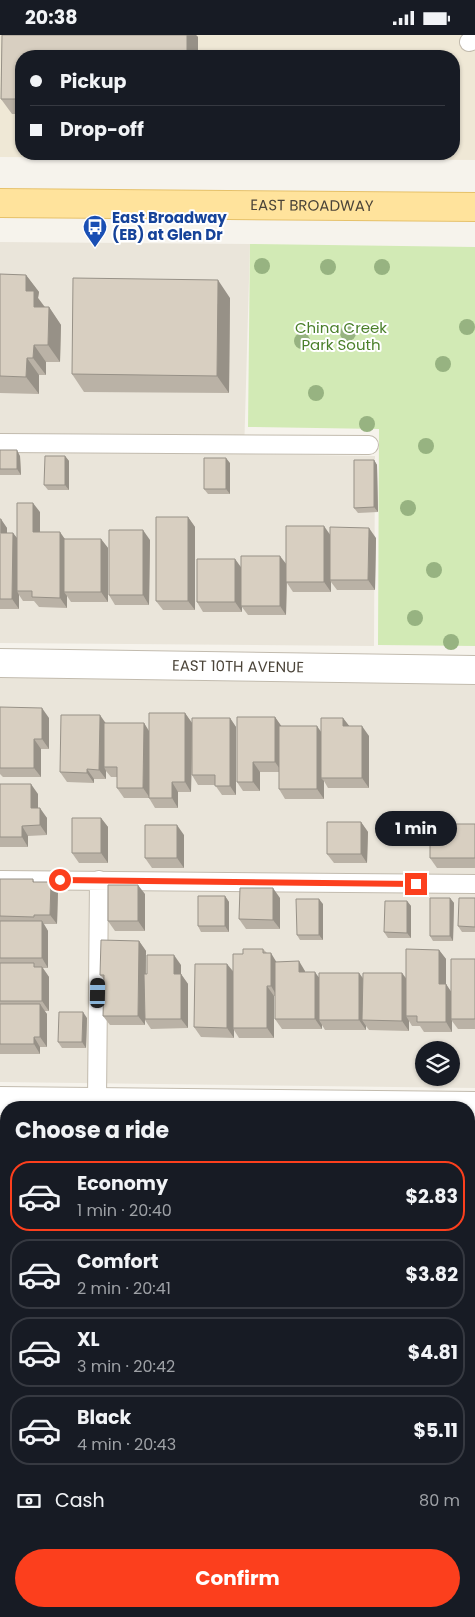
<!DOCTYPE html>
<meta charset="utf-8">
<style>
:root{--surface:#171b24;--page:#20242c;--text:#f1f3f6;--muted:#9ea1a6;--line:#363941;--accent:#fc3f1d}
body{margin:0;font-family:Poppins,sans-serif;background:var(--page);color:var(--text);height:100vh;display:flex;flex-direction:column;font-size:19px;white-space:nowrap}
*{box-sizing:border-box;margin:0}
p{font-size:16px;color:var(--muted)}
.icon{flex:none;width:28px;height:28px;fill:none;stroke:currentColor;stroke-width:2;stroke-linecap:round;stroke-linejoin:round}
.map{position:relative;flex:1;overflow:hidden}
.side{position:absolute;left:0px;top:1066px;width:475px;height:516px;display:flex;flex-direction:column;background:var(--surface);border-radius:20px 20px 0 0;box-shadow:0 1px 4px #0004}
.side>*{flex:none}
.hud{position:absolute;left:15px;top:15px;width:445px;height:110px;border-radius:20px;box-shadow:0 1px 4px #0004;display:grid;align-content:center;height:110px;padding:0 15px;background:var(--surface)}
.tools{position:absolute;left:415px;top:1006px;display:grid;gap:10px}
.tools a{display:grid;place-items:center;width:45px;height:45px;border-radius:50%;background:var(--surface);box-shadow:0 1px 4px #0004;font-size:25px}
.end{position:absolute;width:22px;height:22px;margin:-11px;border:6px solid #fc3f1d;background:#fff;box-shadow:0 0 0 2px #fff}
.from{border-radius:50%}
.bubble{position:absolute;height:35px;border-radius:18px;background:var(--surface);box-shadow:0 1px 4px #0004;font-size:16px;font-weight:700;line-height:35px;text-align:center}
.car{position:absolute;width:15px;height:30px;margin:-15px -8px;border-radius:6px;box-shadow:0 0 4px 1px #0007;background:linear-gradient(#222 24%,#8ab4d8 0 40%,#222 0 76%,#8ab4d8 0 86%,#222 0)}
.hud b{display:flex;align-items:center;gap:18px;height:48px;font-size:19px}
.hud b+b{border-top:1px solid var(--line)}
.hud i{width:12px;height:12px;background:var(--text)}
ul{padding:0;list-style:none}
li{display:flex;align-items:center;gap:15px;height:70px;margin:0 10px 8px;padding:0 5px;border:2px solid var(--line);border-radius:20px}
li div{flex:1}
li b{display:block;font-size:19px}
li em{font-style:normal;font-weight:700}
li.current{border-color:var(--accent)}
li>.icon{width:45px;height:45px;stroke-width:1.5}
h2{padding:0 15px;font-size:22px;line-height:60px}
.pay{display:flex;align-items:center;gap:12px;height:55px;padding:0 15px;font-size:19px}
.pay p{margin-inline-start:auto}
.action{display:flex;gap:10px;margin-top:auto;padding:10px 15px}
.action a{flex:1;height:58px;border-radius:30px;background:var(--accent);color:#fff;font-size:20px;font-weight:700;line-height:58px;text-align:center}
.status{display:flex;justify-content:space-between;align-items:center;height:35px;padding:0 25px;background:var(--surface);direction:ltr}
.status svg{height:14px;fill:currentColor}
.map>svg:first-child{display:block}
.residential{fill:#eae5da;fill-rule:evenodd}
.education{fill:#efe8d6;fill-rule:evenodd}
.green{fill:#d2eab5}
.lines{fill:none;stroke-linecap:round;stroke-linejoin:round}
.service-casing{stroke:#c2bbae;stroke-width:20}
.minor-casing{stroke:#c2bbae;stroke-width:30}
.tertiary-casing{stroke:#c2bbae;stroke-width:30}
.primary-casing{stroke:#e6c16a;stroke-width:30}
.service{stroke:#fff;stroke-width:18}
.minor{stroke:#fff;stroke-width:28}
.tertiary{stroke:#fff;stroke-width:28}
.primary{stroke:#ffe39c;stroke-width:28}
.tree{fill:#97b381}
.wall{fill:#bab2a6}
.shaded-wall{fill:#979187}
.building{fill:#d8cfc1;stroke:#979187}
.route{stroke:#fc3f1d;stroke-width:6}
.labels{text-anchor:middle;stroke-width:4;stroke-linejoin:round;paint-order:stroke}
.street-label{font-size:15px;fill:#4b4439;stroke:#fff}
.transit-label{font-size:15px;font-weight:bold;fill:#164399;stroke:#fff;text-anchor:start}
.park-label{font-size:15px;fill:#4a7f2a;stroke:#fff}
</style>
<div class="status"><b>20:38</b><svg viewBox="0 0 49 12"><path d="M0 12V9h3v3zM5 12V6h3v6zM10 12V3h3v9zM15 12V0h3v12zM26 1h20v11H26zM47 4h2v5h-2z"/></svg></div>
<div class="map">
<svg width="475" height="1582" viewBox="0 0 475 1582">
<rect width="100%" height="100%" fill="#f6f3ec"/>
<path class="residential" d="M0,207L250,209L244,419L375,421L374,611L0,608Z
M0,642L475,649V1053L0,1047ZM424,1015H451V1042H424Z
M0,1082H6V1474H0Z
M469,1088H475V1479H469Z
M0,1532H6V1576H469V1539H475V1582H0Z"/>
<path class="education" d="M0,0H475V125L0,122ZM21,21H454V119H21Z"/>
<path class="green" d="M250,209L475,212V611L378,610L379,394L248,392Z"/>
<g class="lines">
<defs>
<path id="service" d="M469,7L475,5
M0,408L369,410
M0,845L475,849
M97,1066L99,845
M0,1286L6,1287
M469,1292H475"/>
<g id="minor">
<path id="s1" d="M0,628L475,635"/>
<path d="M0,1066L475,1071"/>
</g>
<path id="tertiary" d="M0,1504L6,1505
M469,1512H475"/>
<g id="primary">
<path id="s2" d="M0,168L475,172"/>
</g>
</defs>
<use href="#service" class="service-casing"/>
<use href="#minor" class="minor-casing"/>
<use href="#tertiary" class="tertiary-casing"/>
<use href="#primary" class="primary-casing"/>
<use href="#service" class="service"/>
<use href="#minor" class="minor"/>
<use href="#tertiary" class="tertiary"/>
<use href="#primary" class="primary"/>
</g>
<g class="tree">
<circle cx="262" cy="231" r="8"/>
<circle cx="328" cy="232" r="8"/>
<circle cx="382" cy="232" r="8"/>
<circle cx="467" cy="292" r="8"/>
<circle cx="348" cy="298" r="8"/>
<circle cx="302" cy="306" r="8"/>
<circle cx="443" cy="329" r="8"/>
<circle cx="316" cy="358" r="8"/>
<circle cx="367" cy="389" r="8"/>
<circle cx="426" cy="411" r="8"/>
<circle cx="408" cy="473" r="8"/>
<circle cx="434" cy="535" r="8"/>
<circle cx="415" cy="583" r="8"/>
<circle cx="451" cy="607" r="8"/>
</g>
<path class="wall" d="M2,0H196L198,2L21,21V79H12L1,64Z
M0,239L26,240L39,257L38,263L45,272H49L61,290L60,327H46V340H39V359L0,358Z
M230,263L229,358L84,357L72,339Z
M0,415L20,421L21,440H0Z
M65,421L69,426V455H48L44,450Z
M374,425L377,430L378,477L358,478L354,473Z
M230,428V459H208L204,454Z
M40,477V497L65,504H101L108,513V567H71L67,561V573L39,572L34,566H23L19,560V574H0V484L7,493V498H13L17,503Z
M188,482L195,492V575H163L156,566Z
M330,500L376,503L375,555H337L331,547V557H293L287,548L286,580H248L242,572V577H203L197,567L235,524L241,532L286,529Z
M150,505L149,570H115L109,560Z
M0,672L49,683V714H41V742H3L0,739Z
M185,678L192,688L230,683L236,692V760H222L215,750H198L192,740V722L191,757H178V773H155L149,763H124L117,753V742H111L106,736V744H94V748L67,747L60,737L106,688H144L149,696Z
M275,682L281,691L321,697L343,683L349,691L369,701V753H328L324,746V764H285L279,754V737H260V756H243L237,747Z
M0,749L38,759V773L47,783V800L28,801V812H0Z
M101,783L108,792V828H79L72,818Z
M361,787L368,797L367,828H334L327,819Z
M475,789V833H437L430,823Z
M184,800V833H152L145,823Z
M0,844H33L34,847L58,856L57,889H44L48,896V933H43L49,942V976H44L47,979V1012H40V1019H0Z
M145,859V896H115L108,886Z
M225,861L229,867V897H201L198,891Z
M280,863V894H246L239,884Z
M450,863L454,868L453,906H433L430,901Z
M475,863V897H462L458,891Z
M407,866L411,871V903H388L384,897Z
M323,869V905H300L297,900Z
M139,906L146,916V939L181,930V939L188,949V993L151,994L145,985V990H110L103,981L104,944L100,940Z
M263,914L276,927L305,936V937L319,942L359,938L363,943L402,938L406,943L439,915L446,924V949L451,957L475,924V994H458L452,986V997H424L420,991H412L409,986V996L369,995L366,991V995H325L322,990V994H282L275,984V961H274V1003H239L234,995V1003L201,1002L194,992L227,929L233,936L243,919Z
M87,983L86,1013H62L58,1007Z
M0,1126H6V1207H0Z
M475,1140V1229H469V1142Z
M0,1229L6,1237V1269H0Z
M469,1242H475V1276H469Z
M6,1314V1369H4L0,1364V1315Z
M469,1342H474L475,1344V1438H469Z"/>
<path class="shaded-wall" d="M187,0H196L198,2V21H187Z
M26,240L39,257L38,263L46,274L34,272L26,256Z
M218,245L230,263L229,358L217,341Z
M49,272L61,290L60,327L48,310Z
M34,310L46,327V340L33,323Z
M27,323L39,340V359L26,342Z
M17,415L20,421L21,440L17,434Z
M65,421L69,426V455L65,450Z
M226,423L230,428V459L226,454Z
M374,425L377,430L378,477L374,472Z
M33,468L40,477V507L33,497Z
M188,482L195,492V575L188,566Z
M1,484L7,493V507L1,498Z
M324,491L331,501L330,545L331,547V557L324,547Z
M369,493L376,503L375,555L368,545Z
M143,495L150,505L149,570L143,560Z
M60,497L67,507L64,557L67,561V573L60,563Z
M13,498L20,507L17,556L19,560V574L12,564Z
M101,504L108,513V567L101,557Z
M280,521L287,530L286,580L280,571Z
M235,524L242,534L241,571L242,572V577L235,567Z
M42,673L49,683V714L42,704Z
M185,678L192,688L191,757L185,747Z
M100,680L107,690L104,732L106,736V744L99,735Z
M275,682L282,692V737L275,727Z
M230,683L236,692V760L230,751Z
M343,683L350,692L343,691Z
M144,688L150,698V763L143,753Z
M317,691L324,701L321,743L324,746V764L317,754Z
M362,691L369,701V753L362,743Z
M34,704L41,714V742L34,733Z
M253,727L260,737V756L253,747Z
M87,734L94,744V748L87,738Z
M172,747L178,757V773L172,763Z
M31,749L38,759V783L31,773Z
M40,773L47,783V800L40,790Z
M101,783L108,792V828L101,818Z
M361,787L368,797L367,828L361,819Z
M177,790L184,800V833L177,823Z
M22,791L28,801V812L22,802Z
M51,847L58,856L57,889L50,880Z
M138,850L145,859V896L138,886Z
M273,853L280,863V894L273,885Z
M225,861L229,867V897L225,891Z
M450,863L454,868L453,906L450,901Z
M319,864L323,869V905L319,900Z
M407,866L411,871V903L407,898Z
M42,886L48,896V933L42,923Z
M139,906L146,916L145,984V990L138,981Z
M439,915L446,924V949L452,958L451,984L452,986V997L446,987L439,949Z
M271,918L277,928V961L271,951Z
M174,920L181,930V939L188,949V993L181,984L174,939Z
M299,926L305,936V947L299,937Z
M227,929L234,938L233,993L234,995V1003L227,993Z
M42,932L49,942V976L42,966Z
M315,937L322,947L319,985L322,990V994L315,984Z
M359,938L366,948L362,985L366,991V995L359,985Z
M402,938L409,948L406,981L409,986V996L402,986Z
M267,951L274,961V1003L267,993Z
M40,969L47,979V1012L40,1002Z
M83,977L87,983L86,1013L82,1007Z
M34,1002L40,1012V1019L34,1009Z
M0,1191L6,1200V1207L0,1198Z
M1,1229L6,1237V1267L1,1259Z
M474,1342L475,1344V1360L474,1358Z
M19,1576H25L26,1578V1582H19Z
M123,1576H126L130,1582H123Z
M161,1576H164L168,1582H161Z
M200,1576H207V1582H201Z
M244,1576H251V1582H244Z
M288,1576H295V1582H288Z"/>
<path class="building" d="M2,0H187V21H21V64H1Z
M0,239L26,240V256H34V272H49L48,310H34L33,323H27L26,342L0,341Z
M73,243L218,245L217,341L72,339Z
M0,415H17V434H0Z
M45,421H65V450H44Z
M204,423H226V454H204Z
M354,425H374V472L354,473Z
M17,468H33V497H60V563L32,562V556H17Z
M156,482H188V566H156Z
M0,484H1V498H13L12,564H0Z
M286,491H324V547H286Z
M330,492L369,493L368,545H330Z
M109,495H143V560H109Z
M64,504H101V557H64Z
M241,521H280V571H241Z
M197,524H235V567H197Z
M0,672L42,673V704H34V733H0Z
M149,678H185V747H172V763H149Z
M61,680H100L99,735L87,734V738L60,737Z
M237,682H275V727H253V747H237Z
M192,683H230V751H215V740H192Z
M321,683H343V691H362V743H321Z
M104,688H144L143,753H117V732H104Z
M279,691H317V754H279Z
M0,749H31V773H40V790L22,791V802H0Z
M72,783H101V818H72Z
M327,787H361V819H327Z
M430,789H475V823H430Z
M145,790H177V823H145Z
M0,844H33V847H51L50,880H34V882L0,881Z
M108,850H138V886H108Z
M240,853H273V885L239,884Z
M198,861H225V891H198Z
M430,863H450V901H430Z
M459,863H475V892L458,891Z
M296,864H319V900H297Z
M385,866H407V898L384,897Z
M0,886H42V923H0Z
M101,905L139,906L138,981H103L104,940H100Z
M243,914H263V918H271V951H267V993H233V919H243Z
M406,914L439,915V949H446V987H417V981H406Z
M147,920H174V939H181V984H145L144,939H147Z
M451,924H475V984H451Z
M299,926V937H315V984H275V927Z
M0,928H34V932H42V966H0Z
M195,929H227V993L194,992Z
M319,938H359V985H319Z
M363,938H402V986L362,985Z
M0,969H40V1002H34V1009H0Z
M59,977H83L82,1007H58Z
M0,1126H6V1191H0Z
M470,1140H475V1219H469V1142H470Z
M0,1229H1V1259H0Z
M469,1242H475V1271H469Z
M6,1314V1360H0V1315Z
M469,1342H474V1358H475V1428H469Z
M6,1411V1425L5,1424L4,1413Z
M0,1568H6V1576H19V1582H0Z
M95,1576H123V1582H95Z
M134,1576H161V1582H134Z
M164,1576H200L201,1582H164Z
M209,1576H244V1582H209Z
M251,1576H288V1582H251Z
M299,1579H356V1582H299Z
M364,1580H400V1582H364Z
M409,1580L444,1581V1582H409Z
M458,1581H475V1582H458Z"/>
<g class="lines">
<path class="route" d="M60,845L416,849"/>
</g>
<defs>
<symbol id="bus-pin" viewBox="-11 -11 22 30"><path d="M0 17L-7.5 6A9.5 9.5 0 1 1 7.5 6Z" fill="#1a4fb4" stroke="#fff"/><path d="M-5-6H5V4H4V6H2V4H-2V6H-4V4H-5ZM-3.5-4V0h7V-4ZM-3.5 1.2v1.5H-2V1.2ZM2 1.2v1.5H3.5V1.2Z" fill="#fff"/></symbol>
</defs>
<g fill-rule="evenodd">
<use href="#bus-pin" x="81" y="178" width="28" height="38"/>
</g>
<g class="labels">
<g class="street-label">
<text dy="5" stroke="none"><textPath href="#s2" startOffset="312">EAST BROADWAY</textPath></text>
<text dy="5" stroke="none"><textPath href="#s1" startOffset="238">EAST 10TH AVENUE</textPath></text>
</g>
<g class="transit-label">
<text x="112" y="188">East Broadway<tspan x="112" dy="17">(EB) at Glen Dr</tspan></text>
</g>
<g class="park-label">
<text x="341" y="298">China Creek<tspan x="341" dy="17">Park South</tspan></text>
</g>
</g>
</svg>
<div class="tools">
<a><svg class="icon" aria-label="layers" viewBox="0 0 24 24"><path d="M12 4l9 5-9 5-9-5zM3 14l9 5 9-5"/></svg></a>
</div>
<i class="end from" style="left:60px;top:845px"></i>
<i class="end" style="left:416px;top:849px"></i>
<div class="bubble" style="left:375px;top:776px;width:82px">1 min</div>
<i class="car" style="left:98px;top:958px;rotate:1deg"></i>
<div class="hud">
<b><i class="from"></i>Pickup</b>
<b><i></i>Drop-off</b>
</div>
<section class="side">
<h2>Choose a ride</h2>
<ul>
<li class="current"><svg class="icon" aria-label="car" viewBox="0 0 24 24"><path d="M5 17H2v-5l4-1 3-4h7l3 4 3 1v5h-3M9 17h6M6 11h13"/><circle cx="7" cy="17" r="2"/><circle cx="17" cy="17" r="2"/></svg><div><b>Economy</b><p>1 min · 20:40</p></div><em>$2.83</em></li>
<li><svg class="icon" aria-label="car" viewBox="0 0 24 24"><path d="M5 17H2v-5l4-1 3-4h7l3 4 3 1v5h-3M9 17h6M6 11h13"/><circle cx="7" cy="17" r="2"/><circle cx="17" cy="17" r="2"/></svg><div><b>Comfort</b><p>2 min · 20:41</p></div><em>$3.82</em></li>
<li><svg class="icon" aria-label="car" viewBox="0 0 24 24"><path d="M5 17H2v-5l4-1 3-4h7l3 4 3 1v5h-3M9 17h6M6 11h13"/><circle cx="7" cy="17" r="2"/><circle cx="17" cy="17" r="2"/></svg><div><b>XL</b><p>3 min · 20:42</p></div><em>$4.81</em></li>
<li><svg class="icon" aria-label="car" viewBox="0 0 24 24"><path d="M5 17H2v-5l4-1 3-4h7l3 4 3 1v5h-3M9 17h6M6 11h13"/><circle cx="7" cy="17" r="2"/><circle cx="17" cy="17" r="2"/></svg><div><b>Black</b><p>4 min · 20:43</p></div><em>$5.11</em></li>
</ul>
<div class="pay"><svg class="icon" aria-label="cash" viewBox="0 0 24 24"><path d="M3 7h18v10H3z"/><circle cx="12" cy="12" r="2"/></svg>Cash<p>80 m</p></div>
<div class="action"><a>Confirm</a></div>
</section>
</div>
